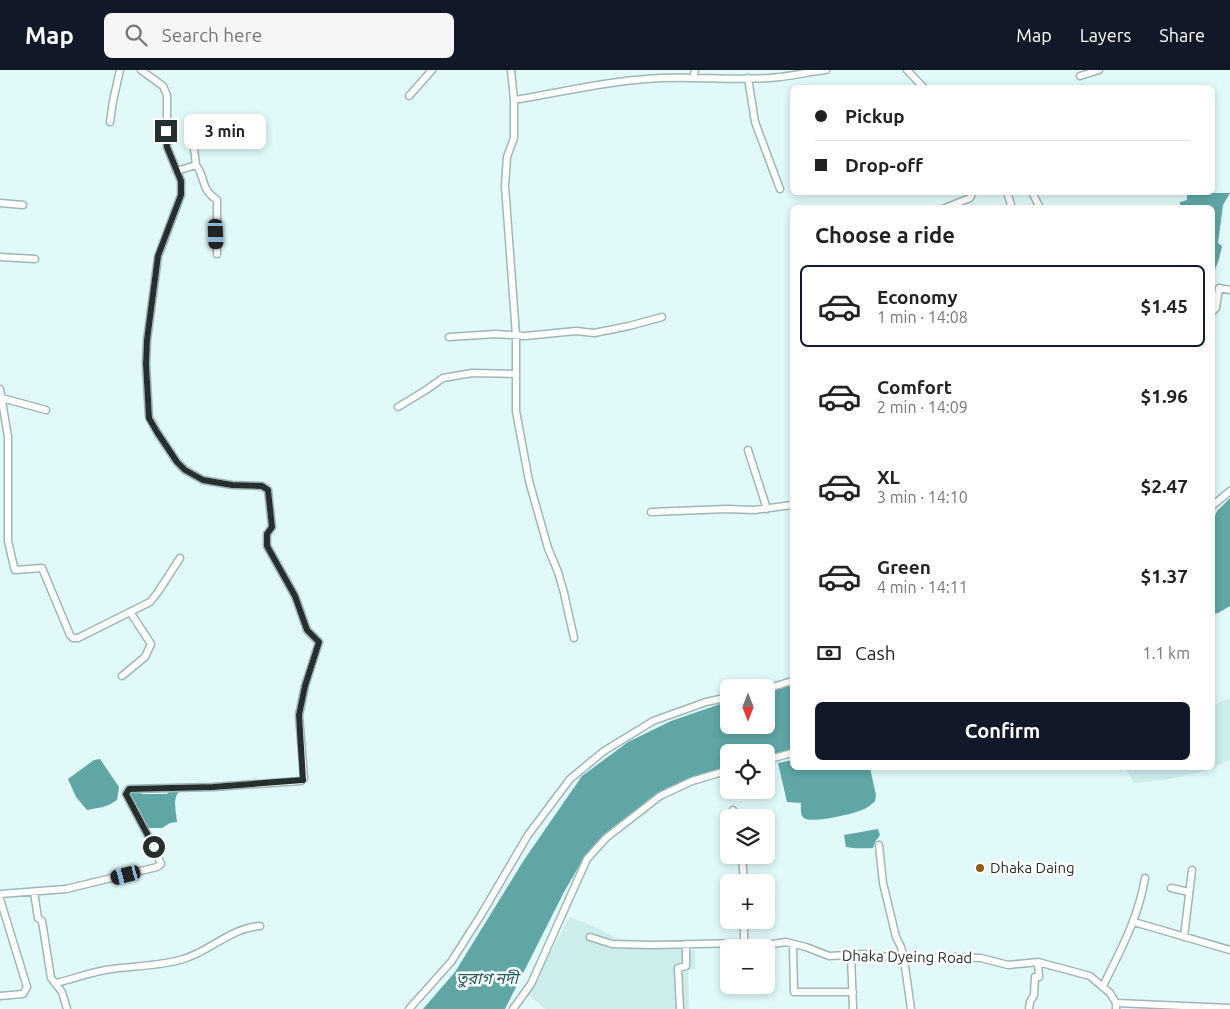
<!DOCTYPE html>
<meta charset="utf-8">
<style>
:root{--surface:#fff;--page:#f6f6f6;--text:#222;--muted:#767676;--line:#e0e0e0;--accent:#111827}
body{margin:0;font-family:Ubuntu,"Noto Sans Bengali",sans-serif;background:var(--page);color:var(--text);height:100vh;display:flex;flex-direction:column;font-size:19px;white-space:nowrap}
*{box-sizing:border-box;margin:0}
p{font-size:16px;color:var(--muted)}
.icon{flex:none;width:28px;height:28px;fill:none;stroke:currentColor;stroke-width:2;stroke-linecap:round;stroke-linejoin:round}
.map{position:relative;flex:1;overflow:hidden}
.drawer{position:absolute;left:790px;top:135px;width:425px;height:565px;display:flex;flex-direction:column;background:var(--surface);border-radius:8px;box-shadow:0 2px 8px #0003}
.drawer>*{flex:none}
.banner{position:absolute;left:790px;top:15px;width:425px;height:110px;border-radius:8px;box-shadow:0 2px 8px #0003;display:grid;align-content:center;height:110px;padding:0 25px;background:var(--surface)}
.needle{width:32px;rotate:180deg}
.tools{position:absolute;left:720px;top:609px;display:grid;gap:10px}
.tools a{display:grid;place-items:center;width:55px;height:55px;border-radius:8px;background:var(--surface);box-shadow:0 2px 8px #0003;font-size:25px}
.end{position:absolute;width:22px;height:22px;margin:-11px;border:6px solid #262f2f;background:#fff;box-shadow:0 0 0 2px #fff}
.from{border-radius:50%}
.bubble{position:absolute;height:35px;border-radius:8px;background:var(--surface);box-shadow:0 2px 8px #0003;font-size:16px;font-weight:700;line-height:35px;text-align:center}
.car{position:absolute;width:15px;height:30px;margin:-15px -8px;border-radius:6px;box-shadow:0 0 4px 1px #0007;background:linear-gradient(#222 24%,#8ab4d8 0 40%,#222 0 76%,#8ab4d8 0 86%,#222 0)}
.banner b{display:flex;align-items:center;gap:18px;height:48px;font-size:19px}
.banner b+b{border-top:1px solid var(--line)}
.banner i{width:12px;height:12px;background:var(--text)}
ul{padding:0;list-style:none}
li{display:flex;align-items:center;gap:15px;height:82px;margin:0 10px 8px;padding:0 15px;border:2px solid transparent;border-radius:8px}
li div{flex:1}
li b{display:block;font-size:19px}
li em{font-style:normal;font-weight:700}
li.on{border-color:var(--accent)}
li>.icon{width:45px;height:45px;stroke-width:1.5}
h2{padding:0 25px;font-size:22px;line-height:60px}
.pay{display:flex;align-items:center;gap:12px;height:55px;padding:0 25px;font-size:19px}
.pay p{margin-inline-start:auto}
.cta{display:flex;gap:10px;margin-top:auto;padding:10px 25px}
.cta a{flex:1;height:58px;border-radius:8px;background:var(--accent);color:#fff;font-size:20px;font-weight:700;line-height:58px;text-align:center}
header{display:flex;align-items:center;gap:30px;box-sizing:border-box;height:70px;padding:0 25px;background:var(--accent);color:#fff}
header strong{font-size:24px}
nav{display:flex;gap:28px;margin-inline-start:auto;font-size:18px}
.search{width:350px;height:45px;background:var(--page);display:flex;align-items:center;gap:12px;box-sizing:border-box;padding:0 18px;border-radius:8px;color:var(--muted);font-size:19px}
.map>svg:first-child{display:block}
.built{fill:#ccedec}
.water{fill:#5fa6a5}
.lines{fill:none;stroke-linecap:round;stroke-linejoin:round}
.street-casing{stroke:#9fb6b6;stroke-width:9}
.street{stroke:#fff;stroke-width:6}
.route{stroke:#262f2f;stroke-width:6}
.poi-dot{fill:#8f5c0c;stroke:#fff;stroke-width:2}
.labels{text-anchor:middle;stroke-width:5;stroke-linejoin:round;paint-order:stroke}
.poi-label{font-size:15px;fill:#262f2f;stroke:#fff;text-anchor:start}
.street-label{font-size:15px;fill:#262f2f;stroke:#fff}
.water-label{font-size:16px;font-style:italic;fill:#1f5b5b;stroke:#fff}
</style>
<header>
<strong>Map</strong>
<div class="search"><svg class="icon" aria-label="search" viewBox="0 0 24 24"><circle cx="10" cy="10" r="6"/><path d="M15 15l6 6"/></svg>Search here</div>
<nav><a>Map</a><a>Layers</a><a>Share</a></nav>
</header>
<div class="map">
<svg width="1230" height="939" viewBox="0 0 1230 939">
<rect width="100%" height="100%" fill="#e1f9f9"/>
<path class="built" d="M1230,628V690L1213,697V635Z
M1125,698H1211L1200,702L1169,709L1134,713Z
M570,847L595,857L635,877L695,880V899H688L689,939H546L527,924Z"/>
<path class="water" d="M1187,123H1230L1223,135L1218,173L1222,176L1219,189L1213,205L1212,138L1180,137V132L1187,130Z
M1230,428V536L1218,543L1213,544V450L1217,441Z
M792,613V680L766,687V682H729V697L701,704L667,718L613,757L597,772L582,791L564,822L505,939H423L455,902L524,790L582,706L628,672L671,651L729,631V655H766V620Z
M100,689L119,717L117,730C108,737 98,738 87,740L76,727L68,709L94,690Z
M792,690V698H870L876,725L875,731C872,734 867,738 862,740C853,744 811,754 804,748C800,745 801,738 801,733L787,732L778,693Z
M172,719L180,721C172,727 176,742 177,752L170,753L162,758H148L130,726L132,720H141V724H167Z
M878,759L880,765L875,772L873,778C864,778 856,779 846,777L844,765Z"/>
<g class="lines">
<defs>
<path id="street" d="M511,0L514,30C558,23 602,12 646,9C687,5 728,11 769,8C788,7 807,2 826,0
M907,0L924,18
M1080,6L1099,0
M693,8L695,0
M748,8L755,52L780,119
M409,26L432,0
M514,30V68L507,87L505,116L516,265V341L529,411L548,478L558,502L564,523L574,568
M110,52L113,31L120,0
M196,95C207,110 199,117 217,130V184
M176,100H180L196,95L194,79L197,73
M1007,122L1012,138
M1032,122L1040,138
M0,133L23,135
M945,138L970,128L973,122
M0,187L35,189
M1212,242L1216,238L1219,218L1230,220
M449,267L496,264L525,266L576,261L594,263L629,256L662,247
M0,319L8,367V471L14,497L15,500L42,498L70,565L73,568H78L150,532L158,522L180,488
M2,328L46,340
M398,337L426,320L443,308L472,303L516,304
M748,380L767,439
M1212,436L1230,421
M651,442L726,439L754,440L792,435
M122,606L145,587L151,574L130,542
M766,619L792,611
M766,690L792,683
M733,740L734,748
M879,775L883,813L896,867L901,877L904,889L911,939
M742,785L744,812
M1171,818L1189,822
M34,822L38,848L42,851L51,908L62,922L67,939
M0,824L66,819L157,797L161,794L154,777L126,724L129,719L213,717L301,711L304,708L299,645L305,616L319,572L307,560L295,526L267,476V464L272,457L268,420L262,416L232,415L203,410L185,400L177,392L157,362L149,347L146,294L147,270L158,187L181,125V111L167,77V25L163,16L141,0
M0,829L27,917L23,924L0,926
M744,850V873
M1134,852L1230,880
M590,867L612,874L651,875L744,873L765,875L786,872L806,877L829,886L865,884L904,889L956,887L981,888L1008,895L1038,892L1090,906L1110,923L1116,933V939
M1184,867L1192,800
M793,874L794,922H853
M851,885L853,939
M56,913C74,909 93,901 112,899C134,896 158,896 180,890C209,883 229,858 260,856
M1103,916C1121,879 1138,849 1145,808
M1116,933L1230,938
M409,939L451,892L481,845L528,765L570,709L604,681L653,651L706,632L729,627
M513,939L531,914L587,789L606,768L660,726L692,711L729,700
M680,939L678,898L686,896V874
M1029,939L1030,932L1034,925L1035,907H1039L1038,892"/>
</defs>
<use href="#street" class="street-casing"/>
<use href="#street" class="street"/>
</g>
<g class="lines">
<path class="route" d="M154,777L126,724L129,719L213,717L303,710L299,645L305,616L319,572L307,560L295,526L267,476V464L272,457L268,420L262,416L232,415L203,410L185,400L177,392L157,362L149,348L146,294L147,270L158,186L181,125V111L167,77L166,61"/>
</g>
<circle class="poi-dot" cx="980" cy="798" r="5"/>
<g class="labels">
<g class="poi-label">
<text x="990" y="803">Dhaka Daing</text>
</g>
<g class="street-label">
<text transform="translate(907 887) rotate(1)" y="5">Dhaka Dyeing Road</text>
</g>
<g class="water-label">
<text x="487" y="914">তুরাগ নদী</text>
</g>
</g>
</svg>
<div class="tools">
<a><svg class="needle" viewBox="-14 -14 28 28"><path d="M0-13l5 13h-10z" fill="#e53935"/><path d="M0 13l5-13h-10z" fill="#767676"/></svg></a>
<a><svg class="icon" aria-label="locate" viewBox="0 0 24 24"><circle cx="12" cy="12" r="6"/><path d="M12 2v4M12 18v4M2 12h4M18 12h4"/></svg></a>
<a><svg class="icon" aria-label="layers" viewBox="0 0 24 24"><path d="M12 4l9 5-9 5-9-5zM3 14l9 5 9-5"/></svg></a>
<a>+</a>
<a>−</a>
</div>
<i class="end from" style="left:154px;top:777px"></i>
<i class="end" style="left:166px;top:61px"></i>
<div class="bubble" style="left:184px;top:44px;width:82px">3 min</div>
<i class="car" style="left:216px;top:164px;rotate:178deg"></i>
<i class="car" style="left:126px;top:805px;rotate:255deg"></i>
<div class="banner">
<b><i class="from"></i>Pickup</b>
<b><i></i>Drop-off</b>
</div>
<section class="drawer">
<h2>Choose a ride</h2>
<ul>
<li class="on"><svg class="icon" aria-label="car" viewBox="0 0 24 24"><path d="M5 17H2v-5l4-1 3-4h7l3 4 3 1v5h-3M9 17h6M6 11h13"/><circle cx="7" cy="17" r="2"/><circle cx="17" cy="17" r="2"/></svg><div><b>Economy</b><p>1 min · 14:08</p></div><em>$1.45</em></li>
<li><svg class="icon" aria-label="car" viewBox="0 0 24 24"><path d="M5 17H2v-5l4-1 3-4h7l3 4 3 1v5h-3M9 17h6M6 11h13"/><circle cx="7" cy="17" r="2"/><circle cx="17" cy="17" r="2"/></svg><div><b>Comfort</b><p>2 min · 14:09</p></div><em>$1.96</em></li>
<li><svg class="icon" aria-label="car" viewBox="0 0 24 24"><path d="M5 17H2v-5l4-1 3-4h7l3 4 3 1v5h-3M9 17h6M6 11h13"/><circle cx="7" cy="17" r="2"/><circle cx="17" cy="17" r="2"/></svg><div><b>XL</b><p>3 min · 14:10</p></div><em>$2.47</em></li>
<li><svg class="icon" aria-label="car" viewBox="0 0 24 24"><path d="M5 17H2v-5l4-1 3-4h7l3 4 3 1v5h-3M9 17h6M6 11h13"/><circle cx="7" cy="17" r="2"/><circle cx="17" cy="17" r="2"/></svg><div><b>Green</b><p>4 min · 14:11</p></div><em>$1.37</em></li>
</ul>
<div class="pay"><svg class="icon" aria-label="cash" viewBox="0 0 24 24"><path d="M3 7h18v10H3z"/><circle cx="12" cy="12" r="2"/></svg>Cash<p>1.1 km</p></div>
<div class="cta"><a>Confirm</a></div>
</section>
</div>
